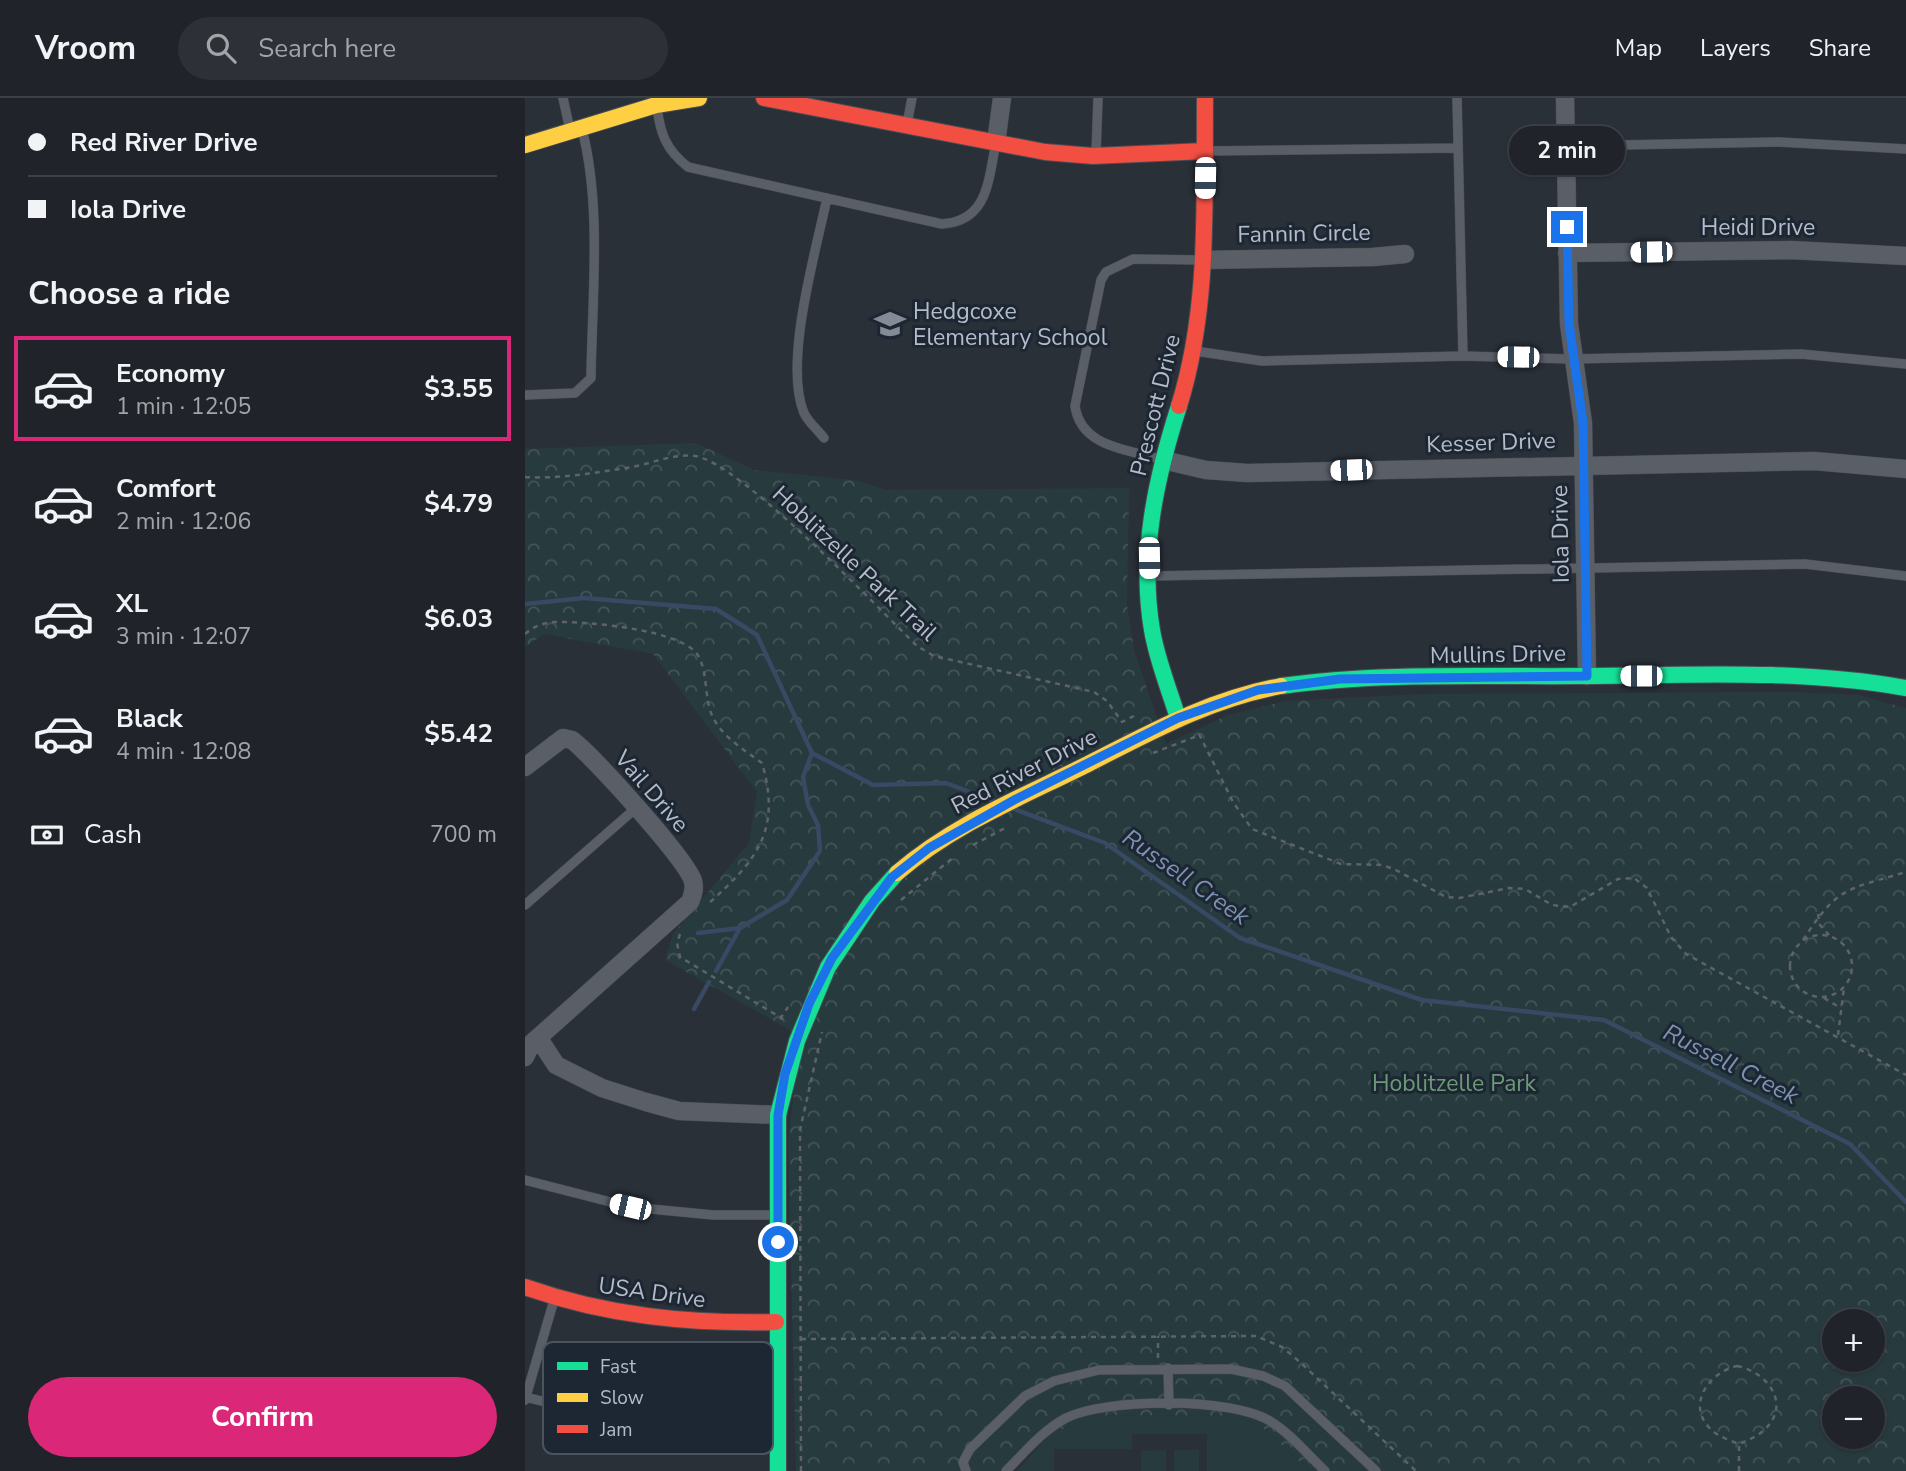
<!DOCTYPE html>
<meta charset="utf-8">
<style>
:root{--surface:#20242a;--page:#2d3036;--text:#f1f3f6;--muted:#a2a4a8;--line:#3d4147;--accent:#db2777}
body{margin:0;font-family:"Nunito Sans",sans-serif;background:var(--page);color:var(--text);height:100vh;display:flex;flex-direction:column;font-size:26px;white-space:nowrap}
*{box-sizing:border-box;margin:0}
p{font-size:23px;color:var(--muted)}
.icon{flex:none;width:38px;height:38px;fill:none;stroke:currentColor;stroke-width:2;stroke-linecap:round;stroke-linejoin:round}
.map{position:relative;flex:1;overflow:hidden}
.drawer{display:flex;flex-direction:column;background:var(--surface);width:525px}
.drawer>*{flex:none}
.guide{display:grid;align-content:center;height:154px;padding:0 28px;background:var(--surface)}
.controls{position:absolute;left:1297px;top:1211px;display:grid;gap:14px}
.controls a{display:grid;place-items:center;width:63px;height:63px;border-radius:50%;background:var(--surface);box-shadow:0 2px 5px #0004,0 0 0 2px var(--line);font-size:35px}
.end{position:absolute;width:32px;height:32px;margin:-16px;border:9px solid #1a73e8;background:#fff;box-shadow:0 0 0 4px #fff}
.from{border-radius:50%}
.bubble{position:absolute;height:49px;border-radius:24px;background:var(--surface);box-shadow:0 2px 5px #0004,0 0 0 2px var(--line);font-size:23px;font-weight:700;line-height:49px;text-align:center}
.car{position:absolute;width:21px;height:42px;margin:-21px -10px;border-radius:9px;box-shadow:0 0 5px 2px #0007;background:linear-gradient(#fff 24%,#345 0 40%,#fff 0 76%,#345 0 86%,#fff 0)}
.guide b{display:flex;align-items:center;gap:24px;height:66px;font-size:26px}
.guide b+b{border-top:2px solid var(--line)}
.guide i{width:18px;height:18px;background:var(--text)}
ul{padding:0;list-style:none}
li{display:flex;align-items:center;gap:21px;height:105px;margin:0 14px 10px;padding:0 14px;border:4px solid transparent;border-radius:0px}
li div{flex:1}
li b{display:block;font-size:26px}
li em{font-style:normal;font-weight:700}
li.active{border-color:var(--accent)}
li>.icon{width:63px;height:63px;stroke-width:1.5}
h2{padding:0 28px;font-size:32px;line-height:84px}
.pay{display:flex;align-items:center;gap:18px;height:77px;padding:0 28px;font-size:26px}
.pay p{margin-inline-start:auto}
.button{display:flex;gap:14px;margin-top:auto;padding:14px 28px}
.button a{flex:1;height:80px;border-radius:42px;background:var(--accent);color:#fff;font-size:28px;font-weight:700;line-height:80px;text-align:center}
header{display:flex;align-items:center;gap:42px;box-sizing:border-box;height:98px;padding:0 35px;background:var(--surface);border-bottom:2px solid var(--line)}
header strong{font-size:33px}
nav{display:flex;gap:38px;margin-inline-start:auto;font-size:24px}
.search{width:490px;height:63px;background:var(--page);display:flex;align-items:center;gap:18px;box-sizing:border-box;padding:0 24px;border-radius:38px;color:var(--muted);font-size:26px}
main{display:flex;flex:1;min-height:0}
.map>svg:first-child{display:block}
.grass{fill:#273a3e}
.park{fill:url(#park-crowns);fill-rule:evenodd}
.lines{fill:none;stroke-linecap:round;stroke-linejoin:round}
.stream{stroke:#384963;stroke-width:4.5}
.lane-casing{stroke:#484c53;stroke-width:10}
.street-casing{stroke:#484c53;stroke-width:19}
.fast-casing{stroke:#484c53;stroke-width:18}
.slow-casing{stroke:#484c53;stroke-width:18}
.jam-casing{stroke:#484c53;stroke-width:18}
.path{stroke:#5d636a;stroke-width:2.5;stroke-dasharray:5 5;stroke-linecap:butt}
.lane{stroke:#5a5e66;stroke-width:9}
.street{stroke:#5a5e66;stroke-width:18}
.fast{stroke:#16e098;stroke-width:16}
.slow{stroke:#ffcf43;stroke-width:16}
.jam{stroke:#f24e42;stroke-width:16}
.route{stroke:#1a73e8;stroke-width:9}
.labels{text-anchor:middle;stroke-width:6;stroke-linejoin:round;paint-order:stroke}
.street-label{font-size:23px;fill:#b4bcc9;stroke:#1d2633}
.poi-label{font-size:23px;fill:#b4bcc9;stroke:#1d2633;text-anchor:start}
.park-label{font-size:23px;fill:#6b9a76;stroke:#1d2633}
.water-label{font-size:24px;font-style:italic;fill:#7c92b1;stroke:#1d2633}
.key{fill:#1d2633;stroke:#4a5360;stroke-width:2}
.key-label{font-size:19px;fill:#b4bcc9}
</style>
<header>
<strong>Vroom</strong>
<div class="search"><svg class="icon" aria-label="search" viewBox="0 0 24 24"><circle cx="10" cy="10" r="6"/><path d="M15 15l6 6"/></svg>Search here</div>
<nav><a>Map</a><a>Layers</a><a>Share</a></nav>
</header>
<main>
<section class="drawer">
<div class="guide">
<b><i class="from"></i>Red River Drive</b>
<b><i></i>Iola Drive</b>
</div>
<h2>Choose a ride</h2>
<ul>
<li class="active"><svg class="icon" aria-label="car" viewBox="0 0 24 24"><path d="M5 17H2v-5l4-1 3-4h7l3 4 3 1v5h-3M9 17h6M6 11h13"/><circle cx="7" cy="17" r="2"/><circle cx="17" cy="17" r="2"/></svg><div><b>Economy</b><p>1 min · 12:05</p></div><em>$3.55</em></li>
<li><svg class="icon" aria-label="car" viewBox="0 0 24 24"><path d="M5 17H2v-5l4-1 3-4h7l3 4 3 1v5h-3M9 17h6M6 11h13"/><circle cx="7" cy="17" r="2"/><circle cx="17" cy="17" r="2"/></svg><div><b>Comfort</b><p>2 min · 12:06</p></div><em>$4.79</em></li>
<li><svg class="icon" aria-label="car" viewBox="0 0 24 24"><path d="M5 17H2v-5l4-1 3-4h7l3 4 3 1v5h-3M9 17h6M6 11h13"/><circle cx="7" cy="17" r="2"/><circle cx="17" cy="17" r="2"/></svg><div><b>XL</b><p>3 min · 12:07</p></div><em>$6.03</em></li>
<li><svg class="icon" aria-label="car" viewBox="0 0 24 24"><path d="M5 17H2v-5l4-1 3-4h7l3 4 3 1v5h-3M9 17h6M6 11h13"/><circle cx="7" cy="17" r="2"/><circle cx="17" cy="17" r="2"/></svg><div><b>Black</b><p>4 min · 12:08</p></div><em>$5.42</em></li>
</ul>
<div class="pay"><svg class="icon" aria-label="cash" viewBox="0 0 24 24"><path d="M3 7h18v10H3z"/><circle cx="12" cy="12" r="2"/></svg>Cash<p>700 m</p></div>
<div class="button"><a>Confirm</a></div>
</section>
<div class="map">
<svg width="1381" height="1373" viewBox="0 0 1381 1373">
<defs>
<pattern id="park-crowns" width="20" height="18" patternUnits="userSpaceOnUse" patternTransform="scale(1.75)"><rect width="20" height="18" fill="#273a3e"/><path d="M2 6a3 3 0 1 1 6 0M12 15a3 3 0 1 1 6 0" fill="none" stroke="#445559"/></pattern>
</defs>
<rect width="100%" height="100%" fill="#2a3038"/>
<path class="grass" d="M583,1317L711,1318L737,1329L785,1373H682V1336H607V1351H529V1373H492L527,1334Z
M641,1352V1373H616V1353Z
M649,1352H674V1373H649Z"/>
<path class="park" d="M171,345L229,372L330,382L361,392L604,390L602,506L609,552L641,646L703,617L761,603L897,596L1266,594L1333,597L1381,610V1373H785L737,1329L711,1318L583,1317L527,1334L488,1373H271L263,1045L270,982L281,941L140,862L148,836L224,745L232,694L128,556L19,536L0,549V351ZM1309,1223H1348V1262H1309ZM1309,1300H1348V1339H1309Z"/>
<g class="lines">
<path class="stream" d="M0,506L59,500L191,511L232,537L287,655L348,687L421,685L468,703
M489,711L580,745L715,840L897,902L1079,922L1325,1046L1381,1104
M173,835L215,830L262,802L295,753L293,727L283,707L278,679L287,655
M191,873L215,830
M169,911L184,884"/>
<defs>
<path id="lane" d="M38,0L45,32
M132,9C135,35 141,52 163,69L417,126C463,123 463,83 471,45
M382,26L387,0
M1041,48L1254,44L1381,51
M683,53L933,50
M571,56L573,0
M670,253L737,263L938,258L932,0
M938,258L1047,261L1276,256L1381,266
M0,297L50,295L66,280C67,201 77,108 57,31
M299,340C293,332 283,324 279,315C258,265 291,153 302,100
M635,361C601,351 556,349 550,308L576,182L581,174L608,161L677,162
M626,478L1280,466L1381,478
M0,807L111,710
M0,1082L105,1109L188,1117H251
M643,1270L644,1307
M1,1299C82,1321 168,1332 252,1328
M0,1302L29,1202
M441,1373L438,1364L445,1351L500,1298L529,1283L574,1272L706,1271L738,1278L760,1288L851,1373
M481,1373C500,1354 517,1333 541,1320C582,1300 706,1299 745,1323C765,1335 783,1357 800,1373"/>
<path id="street" d="M1040,0L1044,226L1058,325L1062,578
M471,45L477,0
M1042,155L1266,152L1381,158
M678,162L848,159L880,156
M638,362L681,372L722,375L1289,363L1381,371
M0,669L38,640L47,642C68,658 161,761 168,783C170,791 168,797 165,804L6,946L0,959
M6,946L18,947L31,967L77,990L121,1004L154,1013L253,1017"/>
<path id="fast" d="M756,588C855,574 958,579 1058,578C1166,577 1274,571 1381,590
M653,620C644,591 632,562 627,532C614,456 631,380 654,308
M253,1373V1017L272,943L303,869L347,803L372,775"/>
<path id="slow" d="M0,47L131,7L174,0
M372,775C429,726 497,699 563,666C626,634 685,601 756,588"/>
<path id="jam" d="M239,0L520,54L568,58L680,53
M654,308C685,209 679,103 680,0
M0,1189C82,1218 164,1226 251,1224"/>
</defs>
<use href="#lane" class="lane-casing"/>
<use href="#street" class="street-casing"/>
<use href="#fast" class="fast-casing"/>
<use href="#slow" class="slow-casing"/>
<use href="#jam" class="jam-casing"/>
<path class="path" d="M0,379C33,381 69,375 101,370C124,367 147,355 170,358C214,364 353,510 392,548L409,558L569,594L582,603L597,624L609,618
M0,536C8,529 17,525 29,524C58,523 154,531 172,556C181,569 180,588 183,603C187,633 214,648 237,665C257,733 231,763 183,806
M674,636L708,704L727,731L816,766L857,767L869,771L921,799L934,800L984,790L1000,791L1027,807L1045,809L1093,781L1109,780L1122,790L1146,839L1161,856L1381,977
M628,655L675,637
M448,747L482,729
M376,802L430,758
M1293,816L1295,827L1304,837
M155,836L152,845L155,859L258,921
M1265 868a31 31 0 1 1 62 0a31 31 0 1 1-62 0Z
M1278,842C1313,788 1321,792 1381,774
M1299,900L1314,909
M255,921L263,909
M1313,937L1319,890
M276,1241L731,1238L757,1249L776,1265L891,1373
M633,1260V1238
M1212,1268C1243,1274 1267,1307 1239,1332C1232,1339 1223,1342 1214,1346C1206,1343 1197,1340 1189,1334C1159,1310 1182,1275 1212,1268Z
M276,1373L275,1032L297,934
M1214,1373V1346"/>
<use href="#lane" class="lane"/>
<use href="#street" class="street"/>
<use href="#fast" class="fast"/>
<use href="#slow" class="slow"/>
<use href="#jam" class="jam"/>
</g>
<g class="lines">
<path class="route" d="M253,1144V1017L260,976L284,906L307,860L367,779L404,750L491,701L653,620L733,592L815,581L1062,578L1058,325L1044,226L1042,129"/>
</g>
<defs>
<symbol id="school-bare" viewBox="-9 -9 18 18"><path d="M0-5L7-2L0 1L-7-2ZM-4 1L0 2.5L4 1V4Q0 6-4 4Z" fill="#848b96" stroke="#1d2633" stroke-width="2.5" paint-order="stroke"/></symbol>
</defs>
<g fill-rule="evenodd">
<use href="#school-bare" x="343" y="204" width="44" height="44"/>
</g>
<g class="labels">
<g class="street-label">
<text x="1233" y="137">Heidi Drive</text>
<text transform="translate(779 135) rotate(-1)" y="8">Fannin Circle</text>
<text transform="translate(630 307) rotate(-76)" y="8">Prescott Drive</text>
<text transform="translate(966 344) rotate(-2)" y="8">Kesser Drive</text>
<text transform="translate(1035 436) rotate(-91)" y="8">Iola Drive</text>
<text transform="translate(330 465) rotate(43)" y="8">Hoblitzelle Park Trail</text>
<text transform="translate(973 556) rotate(-1)" y="8">Mullins Drive</text>
<text transform="translate(499 673) rotate(-27)" y="8">Red River Drive</text>
<text transform="translate(127 693) rotate(49)" y="8">Vail Drive</text>
<text transform="translate(127 1194) rotate(8)" y="8">USA Drive</text>
</g>
<g class="poi-label">
<text x="388" y="221">Hedgcoxe<tspan x="388" dy="26">Elementary School</tspan></text>
</g>
<g class="park-label">
<text x="929" y="993">Hoblitzelle Park</text>
</g>
<g class="water-label">
<text transform="translate(661 779) rotate(35)" y="8">Russell Creek</text>
<text transform="translate(1206 966) rotate(27)" y="8">Russell Creek</text>
</g>
</g>
<rect x="18" y="1244" width="230" height="112" rx="10" class="key"/>
<rect x="32" y="1264" width="31" height="8" fill="#16e098"/>
<rect x="32" y="1295" width="31" height="9" fill="#ffcf43"/>
<rect x="32" y="1327" width="31" height="8" fill="#f24e42"/>
<g class="key-label">
<text x="75" y="1275">Fast</text>
<text x="75" y="1306">Slow</text>
<text x="75" y="1338">Jam</text>
</g>
</svg>
<div class="controls">
<a>+</a>
<a>−</a>
</div>
<i class="end from" style="left:253px;top:1144px"></i>
<i class="end" style="left:1042px;top:129px"></i>
<div class="bubble" style="left:984px;top:28px;width:116px">2 min</div>
<i class="car" style="left:680px;top:80px;rotate:181deg"></i>
<i class="car" style="left:1126px;top:154px;rotate:269deg"></i>
<i class="car" style="left:993px;top:259px;rotate:271deg"></i>
<i class="car" style="left:826px;top:372px;rotate:268deg"></i>
<i class="car" style="left:624px;top:460px;rotate:179deg"></i>
<i class="car" style="left:1116px;top:578px;rotate:270deg"></i>
<i class="car" style="left:105px;top:1109px;rotate:283deg"></i>
</div>
</main>
